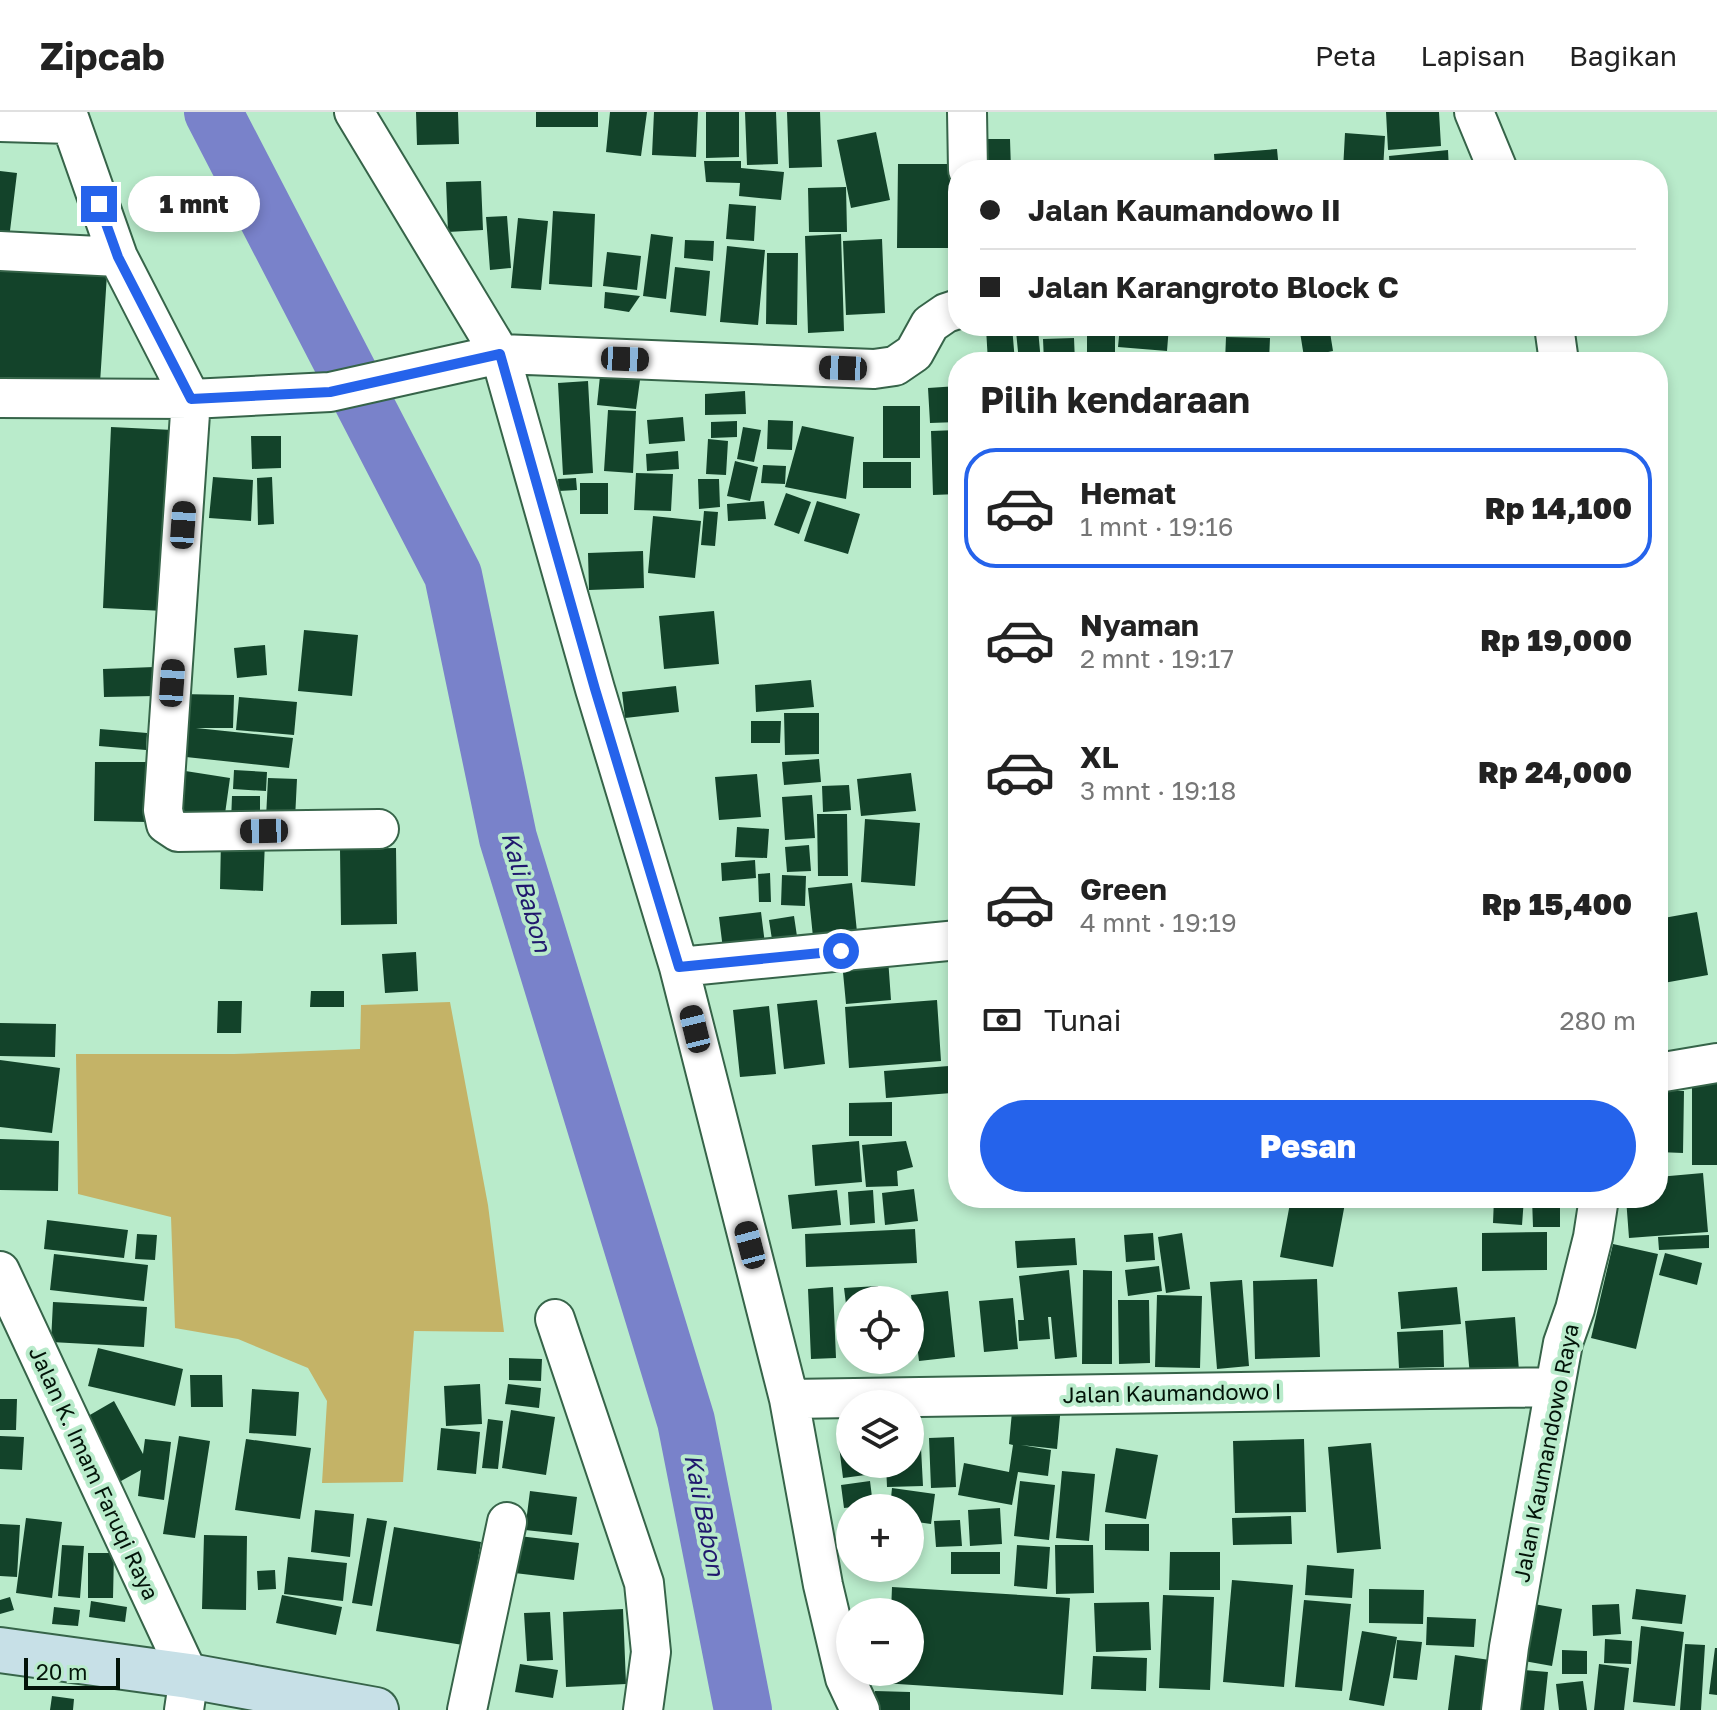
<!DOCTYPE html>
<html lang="id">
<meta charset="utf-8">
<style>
:root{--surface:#fff;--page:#f6f6f6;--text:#222;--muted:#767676;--line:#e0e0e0;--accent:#2563eb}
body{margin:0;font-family:"Golos Text",sans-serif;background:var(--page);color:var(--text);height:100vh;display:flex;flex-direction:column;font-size:30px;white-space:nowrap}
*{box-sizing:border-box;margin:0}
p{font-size:26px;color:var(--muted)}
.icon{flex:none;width:44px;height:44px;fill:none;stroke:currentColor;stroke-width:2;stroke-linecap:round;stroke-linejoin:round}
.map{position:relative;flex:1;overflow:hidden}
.sheet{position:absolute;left:948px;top:240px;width:720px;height:856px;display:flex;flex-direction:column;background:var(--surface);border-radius:32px;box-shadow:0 4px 12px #0003}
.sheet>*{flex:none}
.hud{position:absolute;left:948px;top:48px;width:720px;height:176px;border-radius:32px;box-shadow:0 4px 12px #0003;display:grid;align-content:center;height:176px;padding:0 32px;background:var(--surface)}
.fabs{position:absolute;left:836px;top:1174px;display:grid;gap:16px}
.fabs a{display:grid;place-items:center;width:88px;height:88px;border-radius:50%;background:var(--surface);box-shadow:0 4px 12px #0003;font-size:40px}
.scale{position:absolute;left:24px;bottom:20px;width:96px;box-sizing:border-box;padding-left:8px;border:4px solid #031409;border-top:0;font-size:22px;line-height:28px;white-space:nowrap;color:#031409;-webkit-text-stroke:6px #b9ebcb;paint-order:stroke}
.end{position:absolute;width:36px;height:36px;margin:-18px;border:10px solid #2563eb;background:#fff;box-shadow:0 0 0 4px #fff}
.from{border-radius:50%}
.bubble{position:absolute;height:56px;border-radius:28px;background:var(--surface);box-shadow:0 4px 12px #0003;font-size:26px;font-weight:800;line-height:56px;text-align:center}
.car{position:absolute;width:24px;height:48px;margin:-24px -12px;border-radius:10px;box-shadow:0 0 6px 2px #0007;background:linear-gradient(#222 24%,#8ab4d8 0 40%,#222 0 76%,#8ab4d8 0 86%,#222 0)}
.hud b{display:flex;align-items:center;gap:28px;height:76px;font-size:30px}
.hud b+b{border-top:2px solid var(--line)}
.hud i{width:20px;height:20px;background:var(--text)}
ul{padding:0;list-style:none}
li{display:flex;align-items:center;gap:24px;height:120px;margin:0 16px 12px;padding:0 16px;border:4px solid transparent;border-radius:32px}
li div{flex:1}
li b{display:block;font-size:30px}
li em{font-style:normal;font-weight:800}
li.current{border-color:var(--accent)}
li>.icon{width:72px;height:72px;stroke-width:1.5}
h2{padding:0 32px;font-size:36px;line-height:96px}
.pay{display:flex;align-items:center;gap:20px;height:88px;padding:0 32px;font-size:30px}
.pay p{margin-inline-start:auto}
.primary-button{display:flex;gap:16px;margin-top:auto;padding:16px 32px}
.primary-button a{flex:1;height:92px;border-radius:48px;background:var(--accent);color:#fff;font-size:32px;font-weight:800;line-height:92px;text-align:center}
header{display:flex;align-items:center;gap:48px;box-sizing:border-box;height:112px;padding:0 40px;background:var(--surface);border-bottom:2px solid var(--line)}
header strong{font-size:38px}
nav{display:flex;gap:44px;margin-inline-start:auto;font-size:28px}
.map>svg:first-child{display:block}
.green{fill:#c4b367}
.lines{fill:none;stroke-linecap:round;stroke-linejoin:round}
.river{stroke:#7982ca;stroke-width:58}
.building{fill:#13432a}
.street-casing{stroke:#366449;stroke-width:42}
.secondary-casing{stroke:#366449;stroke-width:48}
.street{stroke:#fff;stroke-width:38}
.secondary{stroke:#c7e0e7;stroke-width:44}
.route{stroke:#2563eb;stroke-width:10}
.labels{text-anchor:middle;stroke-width:8;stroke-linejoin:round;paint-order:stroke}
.street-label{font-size:22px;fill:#031409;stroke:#b9ebcb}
.water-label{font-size:24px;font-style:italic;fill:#20186d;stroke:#b9ebcb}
</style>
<header>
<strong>Zipcab</strong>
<nav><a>Peta</a><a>Lapisan</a><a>Bagikan</a></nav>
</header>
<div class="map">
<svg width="1717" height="1598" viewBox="0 0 1717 1598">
<rect width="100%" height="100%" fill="#b9ebcb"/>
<path class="green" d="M450,890L488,1093L504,1220L414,1219L403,1370L322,1371L327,1289L308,1256L238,1227L175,1216L171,1105L78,1082L76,942H234L360,937L361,893Z"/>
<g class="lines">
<path class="river" d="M213,0L453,463L508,726L686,1309L743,1598"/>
</g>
<path class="building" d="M416,0H458L459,32L417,33Z
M536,0H598V15H536Z
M610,0H647L641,44L606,40Z
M654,0H698L696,45L652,43Z
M706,0H739V45L706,46Z
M745,0H776L778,52L747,53Z
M787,0H820L822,55L789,56Z
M1386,0H1439L1441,34L1388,38Z
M876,20L890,88L851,96L837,28Z
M1345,21L1385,24L1383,58H1343Z
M984,27H1010L1011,58H984Z
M1277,37L1279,58H1215L1214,42Z
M1448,38L1449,58H1390L1389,44Z
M704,49H741V56L784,60L781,88L739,84L740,71L706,70Z
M1093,50H1118V58H1093Z
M898,52H956V136H897Z
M0,59L17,61L9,127L0,126Z
M481,69L483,118L448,120L446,70Z
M846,75L847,120H809L808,76Z
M729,92L756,94L754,129L726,127Z
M553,99L595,102L592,175L549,172Z
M507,104L511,156L490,158L486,105Z
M518,106L548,109L541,178L511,176Z
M651,122L673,125L666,187L643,184Z
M841,122L844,219L808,221L805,124Z
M882,127L885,201L846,203L843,129Z
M685,128L714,129L713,149L684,146Z
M727,134L765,138L758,213L720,210Z
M607,140L641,144L637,178L603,174Z
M767,141H798L797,213L766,212Z
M675,155L710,159L706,204L670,200Z
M0,156L107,162L100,271L0,265Z
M605,180L640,184L629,200L604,196Z
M1012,214L1015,250H988L986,216Z
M1087,214H1115V250H1087Z
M1120,214H1169L1167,239L1118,235Z
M1299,214H1329L1333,239L1304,245Z
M1334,214H1371V217L1335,220Z
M1038,217L1041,250H1019L1016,219Z
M1226,225L1270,226L1269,250H1225Z
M1074,226L1075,250H1044L1043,227Z
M600,264L640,268L636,297L597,293Z
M588,269L593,361L563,363L558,271Z
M958,274V310L930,311L928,276Z
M745,279L746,302L705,303V282Z
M883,294H920V346H883Z
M608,298L636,299L633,361L604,359Z
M683,305L685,329L649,332L647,308Z
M768,308L793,309L792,338L767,337Z
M737,309V325L711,326V310Z
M802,314L854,325L846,387L785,375Z
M111,315L173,318L164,499L103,496Z
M743,315L761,318L754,350L737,347Z
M958,318V382L933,383L931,319Z
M251,324H281V356L252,357Z
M708,327L728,329L726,363L706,362Z
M678,339L679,357L647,359L646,342Z
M735,349L758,355L750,389L727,384Z
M863,350H911V376H863Z
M763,353L786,354L785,372L761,371Z
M636,361L673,362L671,399L634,398Z
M213,365L253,368L251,409L209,406Z
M272,365L274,412L258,413L257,366Z
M576,366L577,378L559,379L558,367Z
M698,367H719L720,395L699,397Z
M580,371H608V402H580Z
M786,381L811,390L799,422L774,413Z
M764,389L766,407L728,409L727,392Z
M817,389L860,402L848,442L804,429Z
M704,399L718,400L715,434L701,433Z
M653,404L701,409L695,466L648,461Z
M643,439L644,476L589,478L588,441Z
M714,499L719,552L664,557L659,504Z
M304,518L358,523L352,584L298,579Z
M265,533L267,563L237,566L234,536Z
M154,555L155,584L104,585L103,557Z
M811,568L814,595L756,600L755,573Z
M676,574L679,600L625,606L622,580Z
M179,582L234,583L233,616H196L293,626L289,656L186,645L189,615H179Z
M239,585L297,590L294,623L236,618Z
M784,601H819V642L785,643Z
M751,609H781L780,631H751Z
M100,617L147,621L146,638L99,634Z
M819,647L821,670L784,673L782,650Z
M95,650H149L148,710L94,709Z
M179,658L230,666L224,709L173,702Z
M234,658L267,660L266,679L233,677Z
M911,661L916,699L861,704L857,667Z
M757,662L761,705L719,708L715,665Z
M268,666L297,667L295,707L266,706Z
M849,673L851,698L823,700L822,674Z
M812,683L815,726L785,728L782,685Z
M232,684H260V710H231Z
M817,702H847L848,764H818Z
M865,707L920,711L915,774L861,770Z
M737,715L769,717L767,746L735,745Z
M221,727L265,729L263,779L220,777Z
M809,733L811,759L787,760L785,735Z
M396,736L397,812L341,813L340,737Z
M755,748L756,766L722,769L721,751Z
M770,761L771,790H759L758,762Z
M782,763L806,764L805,794L781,793Z
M852,771L857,820L813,825L808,776Z
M761,800L765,832L723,837L719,805Z
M1697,800L1708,863L1658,872V807Z
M794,804L798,831L773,834L769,808Z
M416,840L418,879L385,881L382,842Z
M888,846L891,888L846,892L842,850Z
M311,879H344V895H310Z
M817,888L825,952L784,957L777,892Z
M937,888L941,949L849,956L845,895Z
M218,889H242L241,921H217Z
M769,894L776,962L740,965L733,898Z
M0,911L56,912L55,945L0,944Z
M0,948L60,956L52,1021L0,1015Z
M949,954L952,981L886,986L884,959Z
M1692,960H1717V1053H1692Z
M1658,979H1684L1683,1041L1658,1040Z
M892,990V1024H849V991Z
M0,1027L59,1029L58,1079L0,1078Z
M859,1029L862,1070L815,1074L812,1033Z
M906,1029L913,1055L897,1059L898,1074L866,1075L862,1033Z
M1703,1061L1708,1120L1629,1126L1626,1086H1658V1065Z
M914,1077L918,1109L885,1113L882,1081Z
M837,1078L841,1113L792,1117L788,1083Z
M873,1078L875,1111L850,1113L848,1080Z
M1291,1086H1346L1333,1155L1280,1145Z
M1494,1086H1524L1522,1113L1493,1111Z
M1532,1086H1560V1115H1533Z
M47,1108L128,1118L124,1146L44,1137Z
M915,1117L917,1151L806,1155L805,1122Z
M1547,1120V1158L1482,1159V1121Z
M1153,1121L1155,1148L1126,1150L1124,1123Z
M1182,1121L1190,1177L1166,1181L1158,1125Z
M137,1122L157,1123L155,1148L135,1147Z
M1709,1123V1136L1659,1138L1658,1125Z
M1075,1126L1077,1153L1017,1156L1015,1129Z
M1613,1132L1658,1142L1636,1237L1591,1226Z
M1665,1141L1702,1151L1697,1173L1659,1163Z
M54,1142L148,1153L144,1189L50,1178Z
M1159,1154L1162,1179L1128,1184L1125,1158Z
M1069,1158L1077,1245L1055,1247L1051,1205H1048L1050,1227L1019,1229L1018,1208H1024L1019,1164Z
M1083,1158L1112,1159V1252H1082Z
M1317,1167L1320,1245L1255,1247L1253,1169Z
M1242,1168L1249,1254L1217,1257L1210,1170Z
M878,1174L879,1188H850V1192H846L844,1176Z
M833,1175L836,1246L811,1247L808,1177Z
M1457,1175L1461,1212L1401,1217L1398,1180Z
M948,1179L955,1245L919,1249L911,1183Z
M1157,1183L1202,1184L1200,1256L1155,1255Z
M1013,1186L1018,1237L984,1240L979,1189Z
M1118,1188H1149L1150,1251L1119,1252Z
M53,1190L147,1195L144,1235L51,1230Z
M1515,1205L1519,1259L1470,1264L1465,1209Z
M1443,1218L1444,1255L1399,1256L1397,1220Z
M98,1236L183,1257L175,1294L88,1274Z
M509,1246L542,1247L541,1269L509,1268Z
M190,1263H222L223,1295H191Z
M480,1272L482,1312L446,1314L444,1274Z
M508,1272L541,1276L539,1296L505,1292Z
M252,1277L299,1280L296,1324L249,1321Z
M0,1287H17L16,1318H0Z
M114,1289L143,1342L145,1327L171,1330L164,1388L138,1384L141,1358L112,1374L76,1311Z
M1013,1289L1061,1293L1057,1337L1021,1333L1051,1338L1048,1364L1018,1360L1012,1393L958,1383L964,1351L1009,1360L1013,1333L1009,1332Z
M511,1298L555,1305L546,1363L502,1356Z
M488,1307L503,1309L498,1357L482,1356Z
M441,1316L480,1320L476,1362L437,1358Z
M850,1317V1352H872L873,1362L843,1366L837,1318Z
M910,1317H920L923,1374L887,1375L886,1352H910Z
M0,1324L24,1325L22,1358L0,1357Z
M179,1324L210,1329L195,1426L163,1422Z
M954,1325L956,1375L931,1376L929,1326Z
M246,1327L311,1336L300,1407L235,1398Z
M1304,1327L1306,1400L1235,1401L1233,1329Z
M1371,1331L1381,1437L1337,1441L1328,1335Z
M1116,1336L1158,1343L1146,1407L1105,1400Z
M1062,1359L1095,1362L1089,1429L1056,1426Z
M870,1369L873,1393L844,1396L841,1373Z
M1020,1369L1055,1373L1049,1428L1014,1424Z
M892,1376L935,1382L931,1412L910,1409V1396H890Z
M530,1379L577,1385L572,1423L525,1418Z
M1000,1396L1002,1432L970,1434L968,1398Z
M315,1398L354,1402L350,1445L311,1440Z
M1291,1404L1292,1432L1233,1433L1232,1406Z
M26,1406L62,1410L52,1486L16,1481Z
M367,1406L387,1409L372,1494L352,1491Z
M960,1408L962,1434L936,1435L934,1409Z
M0,1412L20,1413L17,1465L0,1464Z
M1105,1412H1149V1439L1105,1438Z
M394,1415L481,1430L463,1533L376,1519Z
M204,1423L247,1424L246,1498L202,1497Z
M510,1423L579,1431L574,1468L505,1460Z
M62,1433L84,1434L80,1486L58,1484Z
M1017,1433L1050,1435L1047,1477L1014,1474Z
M1055,1433H1093L1094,1481L1056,1482Z
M951,1440H1000V1462H951Z
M1170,1440H1220V1478H1169Z
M88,1441H114L113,1486H88Z
M288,1445L347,1451L343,1489L284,1482Z
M1307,1453L1354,1457L1352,1486L1305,1483Z
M275,1458L276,1477L258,1478L257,1459Z
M1232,1468L1293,1473L1284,1575L1223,1570Z
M892,1475L1070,1486L1063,1583L868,1570L869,1560H910V1500H891Z
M1369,1477L1424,1478L1423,1512L1369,1511Z
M1636,1477L1686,1483L1682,1512L1632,1507Z
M282,1483L342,1495L336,1523L276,1511Z
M1163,1483L1214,1485L1210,1578L1159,1576Z
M10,1485L14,1498L0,1502V1488Z
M1304,1488L1351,1492L1342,1579L1295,1575Z
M91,1489L127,1495L125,1510L89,1505Z
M1149,1490L1151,1538L1096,1540L1094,1491Z
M1522,1490L1562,1497L1552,1554L1512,1547Z
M1619,1492L1621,1522L1593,1524L1592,1493Z
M54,1495L80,1498L78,1514L52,1512Z
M623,1497L626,1572L566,1575L563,1500Z
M550,1500L553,1548L527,1549L524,1501Z
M1427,1505L1476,1507L1474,1535L1426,1533Z
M1641,1514L1684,1520L1675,1594L1633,1590Z
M1362,1519L1397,1525L1384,1594L1349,1588Z
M1605,1527L1632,1529L1631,1552L1604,1551Z
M1397,1528L1422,1530L1417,1568L1393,1566Z
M1685,1532L1705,1533L1701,1598H1680Z
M1715,1536H1717V1583L1709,1582Z
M1562,1538L1587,1539V1562H1562Z
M1455,1543L1504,1550L1498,1598H1448Z
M1093,1544L1147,1546L1146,1579L1091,1577Z
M520,1552L558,1558L553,1586L515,1580Z
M1599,1552L1629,1556L1624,1598H1594Z
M1514,1557L1548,1560L1544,1598H1510Z
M1583,1569L1587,1598H1559L1556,1572Z
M875,1579L910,1580V1598H875Z
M52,1584L74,1587L73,1598H50Z"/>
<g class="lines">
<defs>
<path id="street" d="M67,0L118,145L191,287
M354,0L500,242L595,577L679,855L789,1287L823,1473L845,1566L860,1598
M967,0L968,58
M1474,0L1498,58
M0,10L71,12
M0,139L118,145
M1554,214L1559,250
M0,286L191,287L330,280L500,242L874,257L895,254L914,241L930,212L946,201L958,197
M191,287L163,698L166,712L178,720L379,717
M679,855L958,828
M1658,961L1717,951
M0,1159L189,1564L184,1598
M555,1207L644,1471L651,1540L643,1598
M789,1287L1555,1275
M467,1598L507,1410
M1501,1598L1509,1535L1555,1275L1563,1231L1575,1197L1593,1125L1599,1086"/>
<path id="secondary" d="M0,1538L189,1564L376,1598"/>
</defs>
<use href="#street" class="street-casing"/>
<use href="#secondary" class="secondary-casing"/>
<use href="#street" class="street"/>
<use href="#secondary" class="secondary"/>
</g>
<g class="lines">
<path class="route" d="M99,92L118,145L191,287L330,280L500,242L595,577L679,855L841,839"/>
</g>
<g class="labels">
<g class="street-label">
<text transform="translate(1172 1281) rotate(-1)" y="8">Jalan Kaumandowo I</text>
<text transform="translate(1546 1341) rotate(-79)" y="8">Jalan Kaumandowo Raya</text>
<text transform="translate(94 1361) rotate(65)" y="8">Jalan K. Imam Faruqi Raya</text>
</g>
<g class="water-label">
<text transform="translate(526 780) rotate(74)" y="8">Kali Babon</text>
<text transform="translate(704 1403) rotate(79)" y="8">Kali Babon</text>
</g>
</g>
</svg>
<div class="fabs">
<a><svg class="icon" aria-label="locate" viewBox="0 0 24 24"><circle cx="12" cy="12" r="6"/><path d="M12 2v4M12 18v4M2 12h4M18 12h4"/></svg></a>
<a><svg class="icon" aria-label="layers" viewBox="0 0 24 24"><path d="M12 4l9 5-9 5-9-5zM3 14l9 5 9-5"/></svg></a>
<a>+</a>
<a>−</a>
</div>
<div class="scale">20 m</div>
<i class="end from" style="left:841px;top:839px"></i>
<i class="end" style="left:99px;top:92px"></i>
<div class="bubble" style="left:128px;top:64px;width:132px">1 mnt</div>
<i class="car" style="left:625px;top:247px;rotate:92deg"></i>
<i class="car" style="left:843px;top:256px;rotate:272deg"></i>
<i class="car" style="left:183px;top:413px;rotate:4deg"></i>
<i class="car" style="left:172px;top:571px;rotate:4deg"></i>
<i class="car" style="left:264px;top:719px;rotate:269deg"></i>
<i class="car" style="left:695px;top:917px;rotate:346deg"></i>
<i class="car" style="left:750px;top:1133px;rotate:345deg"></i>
<div class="hud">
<b><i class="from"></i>Jalan Kaumandowo II</b>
<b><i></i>Jalan Karangroto Block C</b>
</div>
<section class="sheet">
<h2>Pilih kendaraan</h2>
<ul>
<li class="current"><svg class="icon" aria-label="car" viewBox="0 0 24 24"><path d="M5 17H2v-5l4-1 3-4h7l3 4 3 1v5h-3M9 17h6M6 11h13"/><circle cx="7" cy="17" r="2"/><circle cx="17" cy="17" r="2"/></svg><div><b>Hemat</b><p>1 mnt · 19:16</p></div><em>Rp 14,100</em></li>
<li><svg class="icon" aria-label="car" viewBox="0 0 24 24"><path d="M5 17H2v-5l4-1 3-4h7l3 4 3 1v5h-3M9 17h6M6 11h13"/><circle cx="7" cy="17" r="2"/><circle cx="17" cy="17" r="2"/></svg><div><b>Nyaman</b><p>2 mnt · 19:17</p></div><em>Rp 19,000</em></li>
<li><svg class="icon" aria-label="car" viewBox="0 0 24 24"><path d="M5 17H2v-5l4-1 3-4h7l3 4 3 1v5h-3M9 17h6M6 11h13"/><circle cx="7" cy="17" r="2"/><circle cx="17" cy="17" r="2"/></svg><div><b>XL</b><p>3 mnt · 19:18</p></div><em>Rp 24,000</em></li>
<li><svg class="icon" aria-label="car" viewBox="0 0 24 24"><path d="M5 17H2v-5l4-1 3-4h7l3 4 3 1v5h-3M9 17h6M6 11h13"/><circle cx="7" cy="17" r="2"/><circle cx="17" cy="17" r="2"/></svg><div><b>Green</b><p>4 mnt · 19:19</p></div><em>Rp 15,400</em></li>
</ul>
<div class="pay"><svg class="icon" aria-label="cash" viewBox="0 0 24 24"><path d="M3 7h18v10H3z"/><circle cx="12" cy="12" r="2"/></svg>Tunai<p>280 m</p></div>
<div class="primary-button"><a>Pesan</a></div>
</section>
</div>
